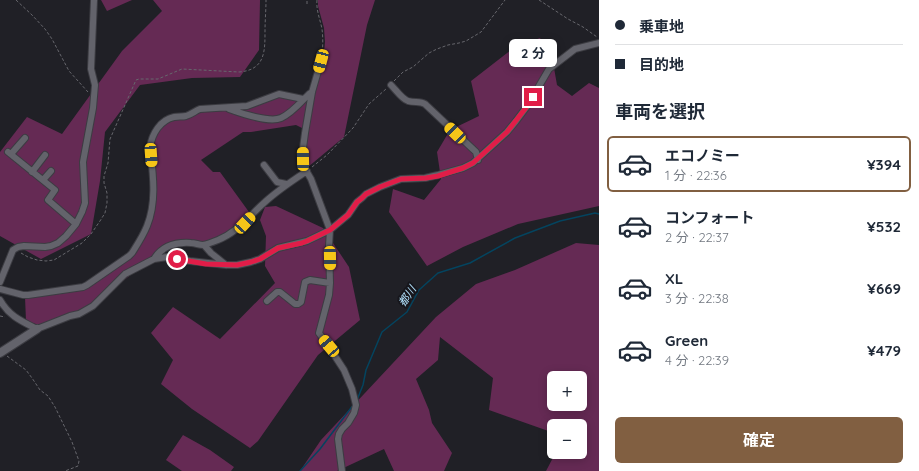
<!DOCTYPE html>
<html lang="ja">
<meta charset="utf-8">
<style>
:root{--surface:#fff;--page:#f6f6f7;--text:#1f2937;--muted:#747a83;--line:#e0e1e3;--accent:#815f41}
body{margin:0;font-family:Quicksand,"Noto Sans JP",sans-serif;background:var(--page);color:var(--text);height:100vh;display:flex;flex-direction:column;font-size:15px;white-space:nowrap}
*{box-sizing:border-box;margin:0}
p{font-size:13px;color:var(--muted)}
.icon{flex:none;width:22px;height:22px;fill:none;stroke:currentColor;stroke-width:2;stroke-linecap:round;stroke-linejoin:round}
.map{position:relative;flex:1;overflow:hidden}
.panel{display:flex;flex-direction:column;background:var(--surface);width:320px}
.panel>*{flex:none}
.hud{display:grid;align-content:center;height:88px;padding:0 16px;background:var(--surface)}
.buttons{position:absolute;left:547px;top:371px;display:grid;gap:8px}
.buttons a{display:grid;place-items:center;width:40px;height:40px;border-radius:6px;background:var(--surface);box-shadow:0 2px 10px #0003;font-size:20px}
.end{position:absolute;width:18px;height:18px;margin:-9px;border:5px solid #e11d48;background:#fff;box-shadow:0 0 0 2px #fff}
.from{border-radius:50%}
.bubble{position:absolute;height:28px;border-radius:6px;background:var(--surface);box-shadow:0 2px 10px #0003;font-size:13px;font-weight:700;line-height:28px;text-align:center}
.car{position:absolute;width:12px;height:24px;margin:-12px -6px;border-radius:5px;box-shadow:0 0 3px 1px #0007;background:linear-gradient(#f5c518 24%,#345 0 40%,#f5c518 0 76%,#345 0 86%,#f5c518 0)}
.hud b{display:flex;align-items:center;gap:14px;height:38px;font-size:15px}
.hud b+b{border-top:1px solid var(--line)}
.hud i{width:10px;height:10px;background:var(--text)}
ul{padding:0;list-style:none}
li{display:flex;align-items:center;gap:12px;height:56px;margin:0 8px 6px;padding:0 8px;border:2px solid transparent;border-radius:6px}
li div{flex:1}
li b{display:block;font-size:15px}
li em{font-style:normal;font-weight:700}
li.current{border-color:var(--accent)}
li>.icon{width:36px;height:36px;stroke-width:1.5}
h2{padding:0 16px;font-size:18px;line-height:48px}
.button{display:flex;gap:8px;margin-top:auto;padding:8px 16px}
.button a{flex:1;height:46px;border-radius:6px;background:var(--accent);color:#fff;font-size:16px;font-weight:700;line-height:46px;text-align:center}
main{display:flex;flex:1;min-height:0}
.map>svg:first-child{display:block}
.green{fill:#652a54;fill-rule:evenodd}
.lines{fill:none;stroke-linecap:round;stroke-linejoin:round}
.stream{stroke:#04445f;stroke-width:1.5}
.minor-casing{stroke:#3c3c42;stroke-width:8}
.tertiary-casing{stroke:#3c3c42;stroke-width:10}
.path{stroke:#67676d;stroke-width:1;stroke-dasharray:3 2;stroke-linecap:butt}
.minor{stroke:#63636b;stroke-width:6}
.tertiary{stroke:#63636b;stroke-width:8}
.route{stroke:#e11d48;stroke-width:5}
.labels{text-anchor:middle;stroke-width:4;stroke-linejoin:round;paint-order:stroke}
.water-label{font-size:11px;font-style:italic;fill:#b3e2fd;stroke:#16161c}
</style>
<main>
<div class="map">
<svg width="599" height="471" viewBox="0 0 599 471">
<rect width="100%" height="100%" fill="#202026"/>
<path class="green" d="M101,0H132L107,11Z
M153,0H260L259,50L240,77L192,78L140,85L105,132L100,181L91,234L41,259L0,236V152L27,117L62,134L122,51L162,11Z
M318,0H375L367,25L344,137L308,167L305,153L312,104L323,62L325,42L324,28L318,6Z
M540,38L553,62L557,85L572,96L589,83L599,88V206L518,224L463,247L427,266L389,212L393,189L424,200L441,179L437,152L450,130L479,116L471,81L515,47Z
M281,96L309,97L304,129L296,125L251,132H243L201,160L213,172H220L249,212L228,233L215,239L201,243L166,244L160,248L143,265L90,307L39,325L26,321L25,297L86,288L130,257L151,218L152,145L155,137L166,122L200,110L224,109Z
M276,206L323,228L349,267L360,320L318,355L258,441L250,448L192,409L161,384L173,360L151,333L173,307L220,339L275,283L265,266L266,236L260,220L265,207Z
M576,243L599,245V471H546L556,452H580V426H554V433L489,410L493,378L440,337L438,360L416,379L429,410L432,423L452,453L444,471H394L384,449L337,471H300L321,440L436,317L476,284L515,270ZM554,378H580V404H554Z
M183,435L210,450L234,467L231,471H182L166,460Z"/>
<g class="lines">
<path class="stream" d="M357,400L363,385L366,370L382,332L407,312L419,290L438,273L470,263L515,238L560,221L595,213L599,214
M300,471L320,449L354,404"/>
<defs>
<path id="minor" d="M321,61L312,92L305,133L303,148L304,167L311,179L330,230L329,246L330,283L329,295L319,333L329,347L344,370L352,389L356,405L354,413L348,423L342,429L339,434L338,439L342,471
M391,85C396,90 402,99 408,101C415,103 420,101 425,104L476,152L478,160
M229,109C240,113 270,123 281,118C292,113 301,102 309,94L312,92
M8,152L55,190L48,200L76,224
M11,154L25,138
M264,165L277,182L286,184
M32,172L45,155
M43,180L51,171
M204,245L211,253L226,265
M154,259C162,246 176,242 191,243C195,243 199,245 203,245C208,244 213,242 218,240C238,232 249,216 265,202C278,190 292,181 307,171
M0,282L13,250L18,247L24,246L45,247L51,246L58,243L66,236L76,224L82,212L85,203L83,162L93,108L95,85L91,69L94,0
M0,289L23,295H28L83,287L87,285L129,256L132,253C137,245 143,236 147,226C157,201 153,174 150,147C152,134 160,120 174,117C178,116 182,117 186,116C192,114 195,111 200,109L247,106L279,94L303,99
M0,300C9,316 21,321 37,329L70,316L79,314L93,306L125,274L154,259L167,257L190,261L226,265H237L251,262L260,259L278,248L307,241L330,230L348,215L357,202L362,198L366,194L380,187L401,179L425,178L438,175L463,168L473,163L507,132L516,121L528,105L549,69L575,49L599,43
M267,301L277,292H280L295,304H298L301,302L305,282L310,280L330,283"/>
<path id="tertiary" d="M0,353L37,329"/>
</defs>
<use href="#minor" class="minor-casing"/>
<use href="#tertiary" class="tertiary-casing"/>
<path class="path" d="M16,0L32,15L45,29L52,39L69,71L88,92
M317,0C316,10 320,19 322,29C323,37 323,46 322,55
M539,0L568,19L583,27L597,37
M307,4V0
M394,81L403,72L413,67L429,53L437,49L448,45L459,43L466,41L481,32L505,0
M312,167L327,155L353,128L369,104L386,89
M21,253L28,257L37,260L46,261L54,260L82,243L91,234L100,221L105,213L107,203V193L104,183V176L108,163L110,139L136,80L139,79H158L182,69L239,72C265,70 265,52 265,31C265,21 266,10 266,0
M0,316L5,317
M7,356L26,370L32,378L40,390L48,396L55,407L72,442L79,461L78,466L65,471"/>
<use href="#minor" class="minor"/>
<use href="#tertiary" class="tertiary"/>
</g>
<g class="lines">
<path class="route" d="M177,259L206,264L237,265L251,262L260,259L278,248L302,243L307,241L330,230L348,215L357,202L362,198L366,194L380,187L401,179L426,178L438,176L463,168L473,163L507,132L528,105L533,97"/>
</g>
<g class="labels">
<g class="water-label">
<text transform="translate(407 296) rotate(-56)" y="4">都川</text>
</g>
</g>
</svg>
<div class="buttons">
<a>+</a>
<a>−</a>
</div>
<i class="end from" style="left:177px;top:259px"></i>
<i class="end" style="left:533px;top:97px"></i>
<div class="bubble" style="left:509px;top:39px;width:48px">2 分</div>
<i class="car" style="left:321px;top:61px;rotate:195deg"></i>
<i class="car" style="left:455px;top:133px;rotate:314deg"></i>
<i class="car" style="left:151px;top:155px;rotate:176deg"></i>
<i class="car" style="left:303px;top:159px;rotate:359deg"></i>
<i class="car" style="left:245px;top:223px;rotate:43deg"></i>
<i class="car" style="left:330px;top:258px;rotate:179deg"></i>
<i class="car" style="left:329px;top:346px;rotate:320deg"></i>
</div>
<section class="panel">
<div class="hud">
<b><i class="from"></i>乗車地</b>
<b><i></i>目的地</b>
</div>
<h2>車両を選択</h2>
<ul>
<li class="current"><svg class="icon" aria-label="car" viewBox="0 0 24 24"><path d="M5 17H2v-5l4-1 3-4h7l3 4 3 1v5h-3M9 17h6M6 11h13"/><circle cx="7" cy="17" r="2"/><circle cx="17" cy="17" r="2"/></svg><div><b>エコノミー</b><p>1 分 · 22:36</p></div><em>¥394</em></li>
<li><svg class="icon" aria-label="car" viewBox="0 0 24 24"><path d="M5 17H2v-5l4-1 3-4h7l3 4 3 1v5h-3M9 17h6M6 11h13"/><circle cx="7" cy="17" r="2"/><circle cx="17" cy="17" r="2"/></svg><div><b>コンフォート</b><p>2 分 · 22:37</p></div><em>¥532</em></li>
<li><svg class="icon" aria-label="car" viewBox="0 0 24 24"><path d="M5 17H2v-5l4-1 3-4h7l3 4 3 1v5h-3M9 17h6M6 11h13"/><circle cx="7" cy="17" r="2"/><circle cx="17" cy="17" r="2"/></svg><div><b>XL</b><p>3 分 · 22:38</p></div><em>¥669</em></li>
<li><svg class="icon" aria-label="car" viewBox="0 0 24 24"><path d="M5 17H2v-5l4-1 3-4h7l3 4 3 1v5h-3M9 17h6M6 11h13"/><circle cx="7" cy="17" r="2"/><circle cx="17" cy="17" r="2"/></svg><div><b>Green</b><p>4 分 · 22:39</p></div><em>¥479</em></li>
</ul>
<div class="button"><a>確定</a></div>
</section>
</main>
